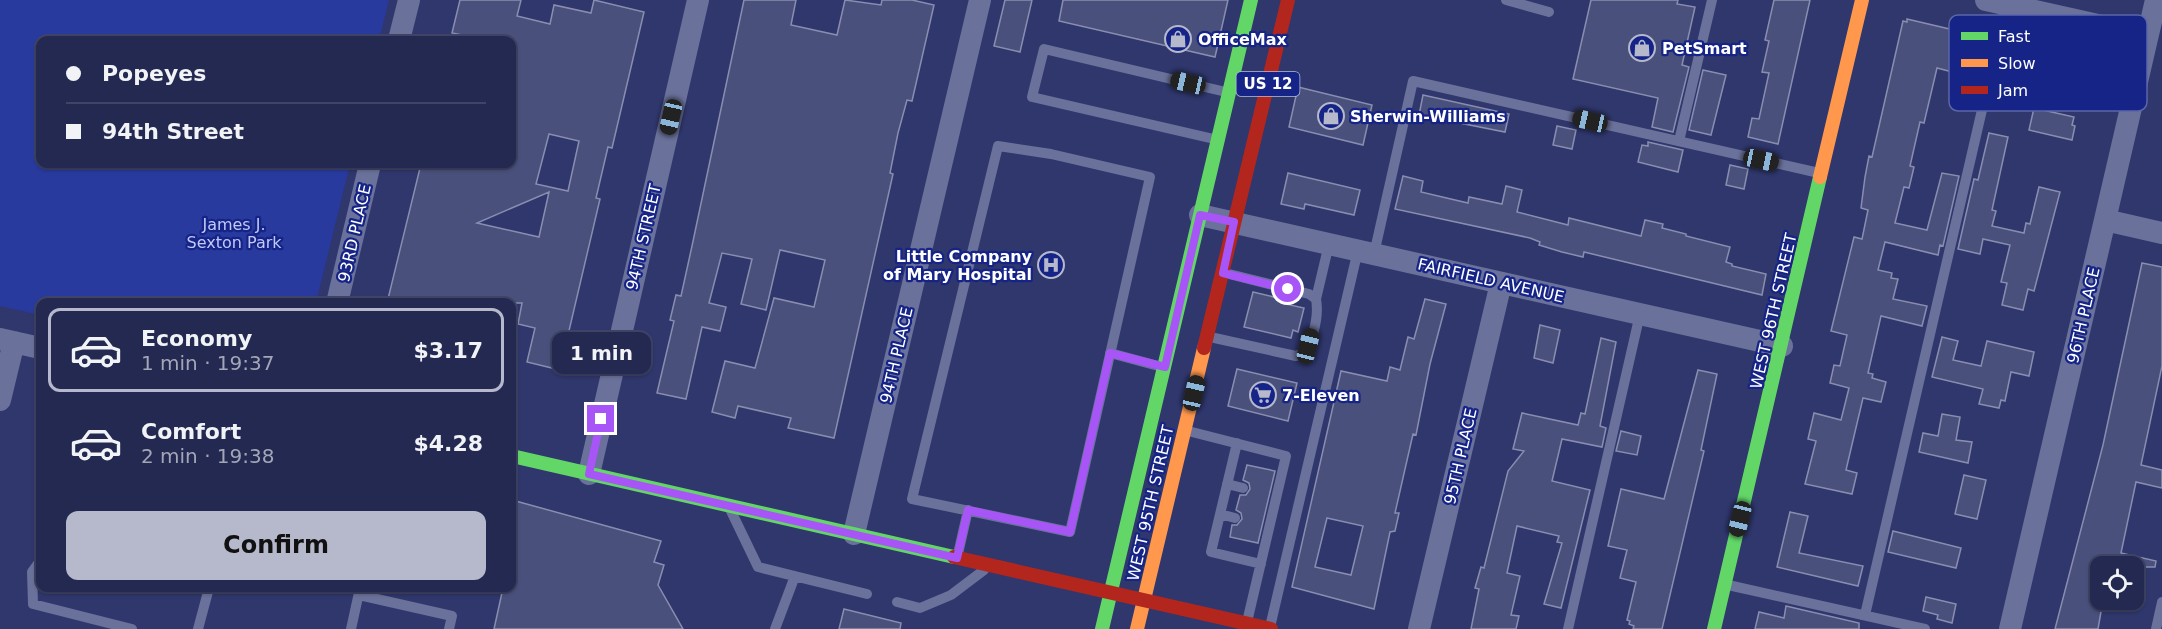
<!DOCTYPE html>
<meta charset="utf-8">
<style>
:root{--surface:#232951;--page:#2f355b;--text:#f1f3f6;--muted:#a3a6b7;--line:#404568;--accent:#b6b9cc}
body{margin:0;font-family:"DejaVu Sans",sans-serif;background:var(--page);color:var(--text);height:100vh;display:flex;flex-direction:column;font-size:22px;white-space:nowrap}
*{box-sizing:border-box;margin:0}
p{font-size:20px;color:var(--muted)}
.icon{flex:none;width:33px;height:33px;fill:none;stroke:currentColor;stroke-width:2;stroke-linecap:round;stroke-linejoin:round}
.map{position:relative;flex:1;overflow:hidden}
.side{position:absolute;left:36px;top:298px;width:480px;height:294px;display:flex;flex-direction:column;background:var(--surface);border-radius:12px;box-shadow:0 2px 4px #0004,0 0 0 2px var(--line)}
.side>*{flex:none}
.top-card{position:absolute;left:36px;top:36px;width:480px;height:132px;border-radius:12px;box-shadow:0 2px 4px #0004,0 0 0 2px var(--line);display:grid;align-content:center;height:132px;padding:0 30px;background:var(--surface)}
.buttons{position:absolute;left:2090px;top:556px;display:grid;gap:12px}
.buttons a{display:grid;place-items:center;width:54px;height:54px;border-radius:12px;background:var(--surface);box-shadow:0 2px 4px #0004,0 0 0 2px var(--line);font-size:30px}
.end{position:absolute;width:27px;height:27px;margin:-14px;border:8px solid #a855f7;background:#fff;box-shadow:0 0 0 3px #fff}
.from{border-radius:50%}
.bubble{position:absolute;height:42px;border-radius:12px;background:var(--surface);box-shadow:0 2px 4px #0004,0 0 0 2px var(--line);font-size:20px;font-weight:600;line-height:42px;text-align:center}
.car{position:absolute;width:18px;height:36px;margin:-18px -9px;border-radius:8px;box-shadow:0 0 4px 2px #0007;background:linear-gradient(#222 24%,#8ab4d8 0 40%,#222 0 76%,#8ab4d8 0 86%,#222 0)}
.top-card b{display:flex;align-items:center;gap:21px;height:57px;font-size:22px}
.top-card b+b{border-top:2px solid var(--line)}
.top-card i{width:15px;height:15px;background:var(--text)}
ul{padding:10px 0 0;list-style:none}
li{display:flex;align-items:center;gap:18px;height:84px;margin:0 12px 9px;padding:0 18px;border:3px solid transparent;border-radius:12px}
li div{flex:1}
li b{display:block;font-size:22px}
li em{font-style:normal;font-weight:600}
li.on{border-color:var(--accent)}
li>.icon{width:54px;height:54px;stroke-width:1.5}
.action{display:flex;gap:12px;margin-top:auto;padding:12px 30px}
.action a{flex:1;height:69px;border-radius:12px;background:var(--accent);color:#111;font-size:24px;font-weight:600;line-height:69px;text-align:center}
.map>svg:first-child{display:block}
.green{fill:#283a9d}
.building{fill:#49507b;stroke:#898eb0;stroke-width:1.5;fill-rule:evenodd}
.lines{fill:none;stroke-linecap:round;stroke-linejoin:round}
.lane{stroke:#6a719a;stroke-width:10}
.street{stroke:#6a719a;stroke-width:22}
.fast{stroke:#63d668;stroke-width:14}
.slow{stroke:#ff974d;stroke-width:14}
.jam{stroke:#b3261e;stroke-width:14}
.route{stroke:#a855f7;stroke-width:8}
.labels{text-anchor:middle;stroke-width:4.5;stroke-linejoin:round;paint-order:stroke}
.shield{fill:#152486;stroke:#b9bddb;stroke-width:1.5}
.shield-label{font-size:15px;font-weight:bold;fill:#fff}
.poi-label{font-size:16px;font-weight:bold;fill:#fff;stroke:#152486;text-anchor:start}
.park-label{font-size:16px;fill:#c0c9fa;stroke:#152486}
.street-label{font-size:16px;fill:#fff;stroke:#152486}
.key{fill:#152486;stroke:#5b66aa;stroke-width:1.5}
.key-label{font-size:16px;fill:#fff}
</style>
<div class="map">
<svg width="2162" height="629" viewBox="0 0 2162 629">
<rect width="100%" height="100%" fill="#2f376c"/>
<path class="green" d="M0,0H389L379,40H40V164H350L316,303H40V315L0,306Z"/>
<path class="building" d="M460,0H521L517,16L550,24L554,5L591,13L594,0L644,12L612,148L608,147L596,198L600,199L568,335H564L556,369L527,362L535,328L518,324L522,303H387L421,164H512V40H488L452,33ZM549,134L579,141L568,191L536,184ZM549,192L539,237L477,223Z
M744,0H796L791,25L837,35L845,0L881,5L882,0H912L934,5L912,101L907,100L898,133L890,173L893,174L834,438L788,428L791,418L738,406L735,418L712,412L725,361L755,368L774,298L814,307L825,260L780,250L766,310L741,304L752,259L722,253L709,303L726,307L720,331L702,327L686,399L657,393L674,321L670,320L676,295L681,296L692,246Z
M1005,0H1032L1020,52L994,46Z
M1063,0H1228L1215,57L1059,21Z
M1591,0H1678L1677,4L1695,7L1682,65L1689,67L1673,132L1652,127L1658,98L1573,79Z
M1774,0H1810L1778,144L1748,137L1752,118L1759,119L1769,73L1762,72L1769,41L1765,40Z
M1907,19L1971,34V30L1992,35L1980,87L1963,83L1964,75L1937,68L1924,123L1920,122L1910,166L1914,167L1909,188L1904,187L1895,223L1927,230L1942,173L1959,176L1943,246L1940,245L1938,255L1885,242L1878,270L1892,273L1891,278L1898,279L1893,299L1927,306L1922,326L1881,316L1868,373L1873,374L1872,378L1886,382L1881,402L1863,398L1846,470L1857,473L1852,494L1805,484L1816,441L1808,439L1814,413L1841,420L1849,388L1830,383L1834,365L1840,366L1847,335L1831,331L1854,237L1862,239L1868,210L1861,208L1865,177L1869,156L1872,157L1903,21L1907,22Z
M1703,70L1726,75L1711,135L1689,130Z
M1298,87L1372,105L1363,145L1289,127Z
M1423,95L1509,114L1505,132L1419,115Z
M2034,108L2074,117L2072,125L2075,126L2072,140L2029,130Z
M1557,126L1576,130L1572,149L1553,145Z
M1989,133L2008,137L1992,210L1996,211L1992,226L2024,233L2026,223L2030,224L2039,187L2060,192L2034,291L2028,289L2023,310L2002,305L2007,283L2001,282L2010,245L1983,239L1980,254L1958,249L1974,179L1978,180Z
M1648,142L1683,150L1678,172L1638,162L1642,145L1648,146Z
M1730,165L1748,169L1744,189L1726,185Z
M1288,173L1360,190L1354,215L1305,204L1304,209L1281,204Z
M1403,176L1423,181L1421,192L1468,203L1469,197L1502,204L1506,186L1522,190L1517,212L1568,225L1569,218L1641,236L1645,220L1663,224L1662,228L1686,234V236L1730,247L1726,262L1732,264V266L1766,274L1762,295L1584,252L1583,257L1562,252L1539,245L1540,242L1530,238L1395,209Z
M2142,263L2162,267V366L2141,465L2162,470V488L2136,482L2121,553L2156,561L2155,567H2100L2093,604L2102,606L2098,629H2055L2103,445Z
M1253,292L1282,299L1281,303L1304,308L1298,332L1293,330L1291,338L1244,327Z
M1425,299L1446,304L1430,364L1416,435L1413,434L1395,513H1399L1395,531L1390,532L1374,609L1292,587L1341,371L1387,381L1390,367L1400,370L1408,337L1414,339ZM1327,518L1363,526L1351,575L1315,567Z
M1540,325L1560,330L1553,363L1534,358Z
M1942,337L1958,341L1953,360L1981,366L1987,341L2034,352L2029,376L2011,372L2005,401L2001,400L1999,408L1979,404L1983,389L1932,377Z
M1601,338L1616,342L1600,426L1606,428L1602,447L1562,439L1552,481L1590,490L1561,608L1544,604L1562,543L1557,542L1559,536L1517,526L1507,573L1520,576L1511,615L1519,616L1516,629H1471L1479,589L1475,588L1481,567L1484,568L1508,471L1524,451L1513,449L1522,413L1578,425L1581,413L1585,414Z
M1237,369L1297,383L1288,421L1228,406Z
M1698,370L1717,374L1701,450L1704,451L1662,629H1633L1634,626L1629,624L1630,621L1627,620L1636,582L1620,578L1627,550L1608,546L1621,489L1664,499Z
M1942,414L1960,417L1956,440L1972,442L1968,463L1919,452L1923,433L1938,436Z
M1621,431L1641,436L1637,455L1616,451Z
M1247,465L1275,471L1258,543L1230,537L1232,525H1237L1242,519L1241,513L1236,510L1240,495H1246L1250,489L1249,483L1243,480Z
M1964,475L1986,480L1977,519L1955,514Z
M512,500L661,541L654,562L664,565L658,585L683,629H494L503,588H512Z
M1790,512L1808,516L1799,553L1863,566L1858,586L1777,567Z
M1893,531L1961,548L1956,568L1888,552Z
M1926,597L1956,604L1952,623L1937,619L1938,615L1923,611Z
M1786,606L1859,623V629H1755L1759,612L1784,618Z
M844,609L901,623L900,629H839Z"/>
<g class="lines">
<path class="lane" d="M1506,0L1549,12
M1214,139L1032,97L1044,49L1226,92
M1679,141L1712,0
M998,146L1051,154L1150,177L1070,532L912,499Z
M1374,254L1413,81L1819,173
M1316,299L1329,244
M1210,337L1296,356C1313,351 1319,315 1316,299L1309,294L1225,273
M1110,353L1162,367
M1188,431L1286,456L1247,622
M1237,443L1211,552L1261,564
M1227,484L1243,488
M731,511L758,567L867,594
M1220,514L1235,518
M958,554L968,510
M40,561L32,572L33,604L132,629
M1728,585L1925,629
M359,595L452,616L449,629
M897,602L920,608L951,595L984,570
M1865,615L2007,2
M1270,627L1358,250
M198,629L209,588
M351,629L360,588
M775,629L795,576
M1568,629L1640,314
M2156,629L2162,602"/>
<path class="street" d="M1986,0L2147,36
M399,40L409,0
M1200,215L1782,346
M2105,220L2162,233
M337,303L370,164
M0,339L40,348
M0,400L14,342
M589,474L698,0
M854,534L980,0
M1419,629L1501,283
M2010,629L2156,0"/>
<path class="fast" d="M512,456L954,557
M1102,629L1251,0
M1714,629L1820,177"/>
<path class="slow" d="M1820,177L1862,0
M1137,629L1204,348"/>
<path class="jam" d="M1204,348L1288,0
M954,557L1271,629"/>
</g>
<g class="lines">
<path class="route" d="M601,419L589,474L957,558L968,510L1070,532L1110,353L1165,367L1200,215L1234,222L1223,273L1288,289"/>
</g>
<defs>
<symbol id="shop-ring" viewBox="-11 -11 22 22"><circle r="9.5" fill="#152486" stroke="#b6b9cc" stroke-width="1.5"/><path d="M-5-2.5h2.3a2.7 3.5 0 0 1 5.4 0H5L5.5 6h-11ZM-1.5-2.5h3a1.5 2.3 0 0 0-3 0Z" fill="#b6b9cc"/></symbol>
<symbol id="hospital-ring" viewBox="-11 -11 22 22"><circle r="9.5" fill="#152486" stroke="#b6b9cc" stroke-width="1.5"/><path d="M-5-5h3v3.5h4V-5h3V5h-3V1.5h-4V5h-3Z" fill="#b6b9cc"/></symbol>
<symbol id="supermarket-ring" viewBox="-11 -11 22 22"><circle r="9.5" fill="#152486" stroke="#b6b9cc" stroke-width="1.5"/><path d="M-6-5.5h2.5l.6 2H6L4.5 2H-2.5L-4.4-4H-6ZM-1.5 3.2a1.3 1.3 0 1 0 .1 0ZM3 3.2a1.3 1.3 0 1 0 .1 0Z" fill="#b6b9cc"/></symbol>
</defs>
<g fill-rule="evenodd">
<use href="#shop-ring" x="1163" y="24" width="30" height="30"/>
<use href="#shop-ring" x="1627" y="33" width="30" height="30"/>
<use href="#shop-ring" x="1316" y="101" width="30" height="30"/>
<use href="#hospital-ring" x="1036" y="250" width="30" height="30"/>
<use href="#supermarket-ring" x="1248" y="380" width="30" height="30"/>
</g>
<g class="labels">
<rect class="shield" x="1236.5" y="72" width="63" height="24" rx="4.5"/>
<g class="shield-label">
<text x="1268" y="89">US 12</text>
</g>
<g class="poi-label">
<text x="1198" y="45">OfficeMax</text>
<text x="1662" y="54">PetSmart</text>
<text x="1350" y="122">Sherwin-Williams</text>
<text x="1032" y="262" text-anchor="end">Little Company<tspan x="1032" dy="18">of Mary Hospital</tspan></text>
<text x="1282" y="401">7-Eleven</text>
</g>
<g class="park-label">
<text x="234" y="230">James J.<tspan x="234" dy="18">Sexton Park</tspan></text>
</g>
<g class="street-label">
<text transform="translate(354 233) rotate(-77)" y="6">93RD PLACE</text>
<text transform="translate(643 237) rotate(-77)" y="6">94TH STREET</text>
<text transform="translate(1491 280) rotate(13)" y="6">FAIRFIELD AVENUE</text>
<text transform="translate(1773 311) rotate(-77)" y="6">WEST 96TH STREET</text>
<text transform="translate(2083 315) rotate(-77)" y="6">96TH PLACE</text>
<text transform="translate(896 355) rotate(-77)" y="6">94TH PLACE</text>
<text transform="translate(1460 456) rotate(-77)" y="6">95TH PLACE</text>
<text transform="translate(1150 503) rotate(-77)" y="6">WEST 95TH STREET</text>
</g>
</g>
<rect x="1949" y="15" width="198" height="96" rx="9" class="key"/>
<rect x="1961" y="32" width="27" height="8" fill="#63d668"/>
<rect x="1961" y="59" width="27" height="8" fill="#ff974d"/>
<rect x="1961" y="86" width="27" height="8" fill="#b3261e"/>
<g class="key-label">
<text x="1998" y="42">Fast</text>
<text x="1998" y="69">Slow</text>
<text x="1998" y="96">Jam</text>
</g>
</svg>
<div class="buttons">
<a><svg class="icon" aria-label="locate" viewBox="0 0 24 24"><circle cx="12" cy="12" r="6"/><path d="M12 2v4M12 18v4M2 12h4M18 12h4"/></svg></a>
</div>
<i class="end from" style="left:1288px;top:289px"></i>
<i class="end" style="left:601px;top:419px"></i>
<div class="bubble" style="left:552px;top:332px;width:99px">1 min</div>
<i class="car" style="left:1188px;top:83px;rotate:283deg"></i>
<i class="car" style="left:671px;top:117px;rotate:193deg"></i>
<i class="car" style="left:1590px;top:121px;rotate:283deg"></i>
<i class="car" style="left:1761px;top:160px;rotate:102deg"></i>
<i class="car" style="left:1308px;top:346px;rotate:14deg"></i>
<i class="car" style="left:1194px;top:393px;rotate:13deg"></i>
<i class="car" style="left:1740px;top:519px;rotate:194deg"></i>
<div class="top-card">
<b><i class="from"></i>Popeyes</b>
<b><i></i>94th Street</b>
</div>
<section class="side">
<ul>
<li class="on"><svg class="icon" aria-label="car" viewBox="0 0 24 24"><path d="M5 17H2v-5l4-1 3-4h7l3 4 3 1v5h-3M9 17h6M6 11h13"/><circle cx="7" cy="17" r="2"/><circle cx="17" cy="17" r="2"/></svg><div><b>Economy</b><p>1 min · 19:37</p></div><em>$3.17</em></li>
<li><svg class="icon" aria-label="car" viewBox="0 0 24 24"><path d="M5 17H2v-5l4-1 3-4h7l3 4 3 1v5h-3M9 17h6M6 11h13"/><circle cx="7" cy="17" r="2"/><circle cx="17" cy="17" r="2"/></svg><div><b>Comfort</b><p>2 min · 19:38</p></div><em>$4.28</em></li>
</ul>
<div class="action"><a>Confirm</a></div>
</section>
</div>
